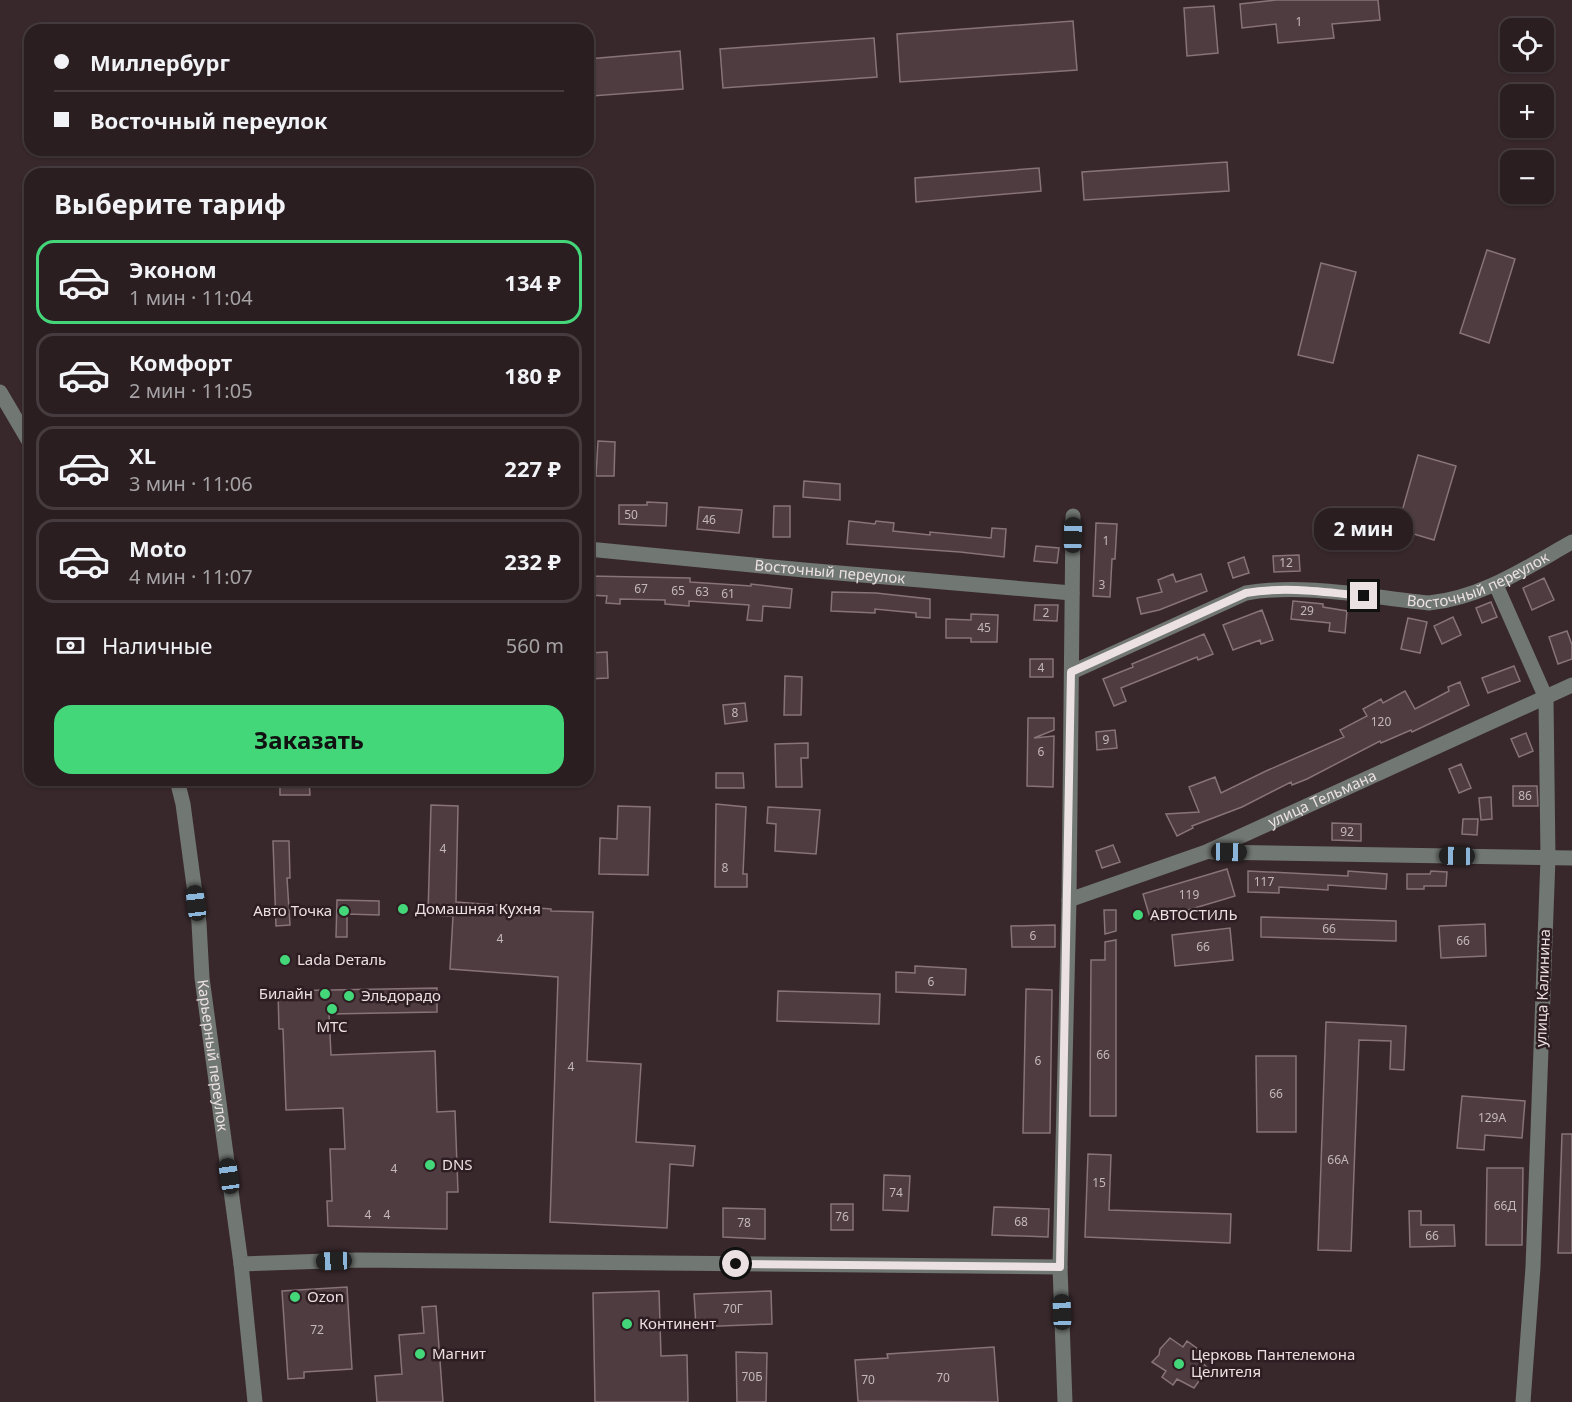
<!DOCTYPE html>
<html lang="ru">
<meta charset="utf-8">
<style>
:root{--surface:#2a1e21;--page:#32272a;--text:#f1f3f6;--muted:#a5a2a5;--line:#463c3f;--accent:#44d77a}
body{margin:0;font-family:"Noto Sans",sans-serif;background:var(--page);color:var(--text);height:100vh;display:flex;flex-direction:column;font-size:22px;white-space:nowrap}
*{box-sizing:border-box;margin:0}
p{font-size:20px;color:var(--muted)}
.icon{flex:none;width:33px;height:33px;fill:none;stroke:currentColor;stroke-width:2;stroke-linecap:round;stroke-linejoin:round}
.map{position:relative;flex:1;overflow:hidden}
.side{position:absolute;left:24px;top:168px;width:570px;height:618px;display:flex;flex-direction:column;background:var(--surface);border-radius:18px;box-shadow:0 2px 4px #0004,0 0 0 2px var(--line)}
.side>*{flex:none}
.top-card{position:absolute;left:24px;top:24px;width:570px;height:132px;border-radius:18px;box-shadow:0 2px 4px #0004,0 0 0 2px var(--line);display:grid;align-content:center;height:132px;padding:0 30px;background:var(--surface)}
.controls{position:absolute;left:1500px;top:18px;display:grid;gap:12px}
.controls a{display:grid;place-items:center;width:54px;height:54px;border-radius:12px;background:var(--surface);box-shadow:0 2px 4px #0004,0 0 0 2px var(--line);font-size:30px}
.end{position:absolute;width:27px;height:27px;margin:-14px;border:8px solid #ebe0e2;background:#111;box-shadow:0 0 0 3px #111}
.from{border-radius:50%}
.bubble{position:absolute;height:42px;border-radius:18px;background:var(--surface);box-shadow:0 2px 4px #0004,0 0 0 2px var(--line);font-size:20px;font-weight:700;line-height:42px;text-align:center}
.car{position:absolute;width:18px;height:36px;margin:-18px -9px;border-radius:8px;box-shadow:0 0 4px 2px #0007;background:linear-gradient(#222 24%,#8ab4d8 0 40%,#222 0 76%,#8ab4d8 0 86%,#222 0)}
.top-card b{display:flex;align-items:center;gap:21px;height:57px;font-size:22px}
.top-card b+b{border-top:2px solid var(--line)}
.top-card i{width:15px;height:15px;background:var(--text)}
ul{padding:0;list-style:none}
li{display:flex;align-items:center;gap:18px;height:84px;margin:0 12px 9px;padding:0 18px;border:3px solid var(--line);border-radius:18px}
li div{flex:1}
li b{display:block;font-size:22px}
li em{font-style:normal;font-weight:700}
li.active{border-color:var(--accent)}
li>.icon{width:54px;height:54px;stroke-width:1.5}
h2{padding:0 30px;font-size:27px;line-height:72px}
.pay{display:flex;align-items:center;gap:15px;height:66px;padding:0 30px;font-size:22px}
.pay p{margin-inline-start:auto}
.action{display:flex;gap:12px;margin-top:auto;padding:12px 30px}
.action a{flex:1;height:69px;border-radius:18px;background:var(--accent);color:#111;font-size:24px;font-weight:700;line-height:69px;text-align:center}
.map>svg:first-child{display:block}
.building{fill:#4e3c41;stroke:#877378;stroke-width:1.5}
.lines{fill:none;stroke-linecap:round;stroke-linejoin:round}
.minor{stroke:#717772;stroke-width:15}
.route{stroke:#ebe0e2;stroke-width:8}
.poi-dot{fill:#44d77a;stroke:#2e1e23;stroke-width:2}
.labels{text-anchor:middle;stroke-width:5;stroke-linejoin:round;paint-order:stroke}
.number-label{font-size:12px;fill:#c4b7ba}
.street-label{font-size:15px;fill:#ebe0e2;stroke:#2e1e23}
.poi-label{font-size:15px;fill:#ebe0e2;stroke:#2e1e23;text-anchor:start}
</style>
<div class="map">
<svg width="1572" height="1402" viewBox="0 0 1572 1402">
<rect width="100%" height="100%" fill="#38282c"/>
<path class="building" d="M1276,0H1378L1380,20L1332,24L1334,38L1278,43L1276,24L1242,28L1240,4Z
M1214,6L1218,53L1187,56L1184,8Z
M1073,21L1077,70L900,82L897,34Z
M874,38L877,77L723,88L720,49Z
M680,51L683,89L592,96L588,59Z
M1227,162L1229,191L1084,200L1082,172Z
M1039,168L1041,191L916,202L915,178Z
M1487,250L1515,259L1489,343L1460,333Z
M1321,263L1356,272L1333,363L1298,355Z
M598,441L615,442L614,476H596Z
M1418,455L1456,466L1434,540L1397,529Z
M804,481L840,484V500L803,497Z
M647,502L667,503L666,526L619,524V505H647Z
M774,506H790V537H773Z
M699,507L742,510L739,533L697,529Z
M849,521L875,524L876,521L894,523L893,531L930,535V532L991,538L992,528L1006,529L1004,557L960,552L847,544Z
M1096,523L1117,524L1115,559H1112L1110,597L1093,596Z
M1036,546L1059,548L1057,563L1034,561Z
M1299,555L1300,571L1274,572L1273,556Z
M1244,557L1249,573L1233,578L1228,563Z
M1173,574L1176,582L1201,574L1207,591L1159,610L1141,614L1137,598L1162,592L1158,580Z
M588,576L690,578V582L751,586V584L792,589L790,608L763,606L762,621L747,620L749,605L689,601V606L665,604V600L620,599V604L606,603L607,596L588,595Z
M1544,578L1554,600L1532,610L1523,588Z
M832,592L876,593L930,599V618L916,617V613L875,609V613L831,611Z
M1293,601L1323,604V607L1347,611L1345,633L1329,631L1330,623L1291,619Z
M1491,602L1497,617L1482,623L1476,608Z
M1035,605H1058L1057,621L1034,620Z
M1262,610L1273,640L1261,644L1260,640L1233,650L1223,625Z
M971,614L998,615L997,642H971V638H946V619L971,620Z
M1453,617L1461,635L1442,644L1434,626Z
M1408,618L1427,622L1420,653L1401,649Z
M1567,631L1572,645V659L1558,664L1549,637Z
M1204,634L1213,654L1198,660L1197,657L1121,688L1126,701L1114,706L1103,679L1133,667L1132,664Z
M607,652L608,678L588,679V653Z
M1030,659H1053V677H1030Z
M1514,666L1520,681L1488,693L1482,678Z
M785,676L802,677L801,715H784Z
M1460,682L1469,705L1412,732L1411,730L1381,743L1380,741L1307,779L1292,785L1291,782L1242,807L1192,826L1193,828L1177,836L1166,814L1199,812L1189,787L1215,777L1221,793L1266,771L1344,737L1340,730L1367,716L1363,709L1381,699L1383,703L1405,691L1415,709L1449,691L1448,687Z
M745,703L747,721L725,724L723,705Z
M1028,718H1054V730L1034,738L1054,736L1053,787L1027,786Z
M1115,730L1117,748L1097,750L1096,732Z
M1526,733L1533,751L1519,757L1511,739Z
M808,743V758H801L802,787H776L775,744Z
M1461,764L1471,788L1459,793L1449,769Z
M716,773H743L744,788H716Z
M280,780H309L310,795H280Z
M1513,786H1537L1538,806H1513Z
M1491,797L1492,819L1481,820L1479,798Z
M716,804L746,807L743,874H747V887H715Z
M431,805L458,806L456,902L551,909V911L593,912L587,1061L641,1064L636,1142L695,1146L693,1166L670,1164L667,1228L550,1222L558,977L450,969L453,916L428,915Z
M618,806L650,807L648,875L599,874L600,838L617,839Z
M768,807L820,810L816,854L775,851L776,824L767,823Z
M1463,819H1478L1477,835L1462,834Z
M1332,823L1361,824V841L1332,840Z
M273,841H289L290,878H287L290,925L276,926Z
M1113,845L1120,862L1102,868L1096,851Z
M1227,869L1235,896L1151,921L1143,894Z
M1248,871L1348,876V871L1387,874L1386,889L1328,885V890L1279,887V893L1248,892Z
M1431,871L1447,872L1446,886H1424V889H1407V874H1430Z
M337,900L379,901V915L347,914V937H336Z
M1104,910H1116V931L1105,934Z
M1261,917L1396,921V941L1261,937Z
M1485,924L1486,956L1441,958L1439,926Z
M1055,925V947H1012L1011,926Z
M1230,928L1233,960L1175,966L1172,935Z
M1116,940V1116H1090L1091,960H1105V942Z
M915,966L966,969L965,995L896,992V972L915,973Z
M437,988V1012L329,1014L331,1055L435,1051L437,1112L455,1111L458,1192H447V1229L328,1226L327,1201H332L330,1149H345L343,1108L286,1110L283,1029H279L278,991Z
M1026,989L1052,990L1050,1133H1023Z
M778,991L880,994L879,1024L777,1021Z
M1326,1022L1406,1026L1404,1070L1390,1069L1391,1041L1359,1040L1351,1251L1318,1250Z
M1256,1056H1296V1132H1257Z
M1462,1096L1525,1101L1522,1138L1485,1135L1484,1150L1457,1148Z
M1562,1134H1572V1253H1558Z
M1088,1154L1111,1155L1109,1210L1231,1214L1230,1243L1085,1237Z
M1487,1168H1523L1522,1245H1486Z
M884,1175L910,1176L908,1211L883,1210Z
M831,1204H853V1230H831Z
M994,1207L1049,1209L1048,1237L992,1235Z
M723,1208L765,1209V1239L723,1237Z
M1409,1211H1421V1225H1454L1455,1246L1410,1247Z
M347,1287L352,1369L304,1372V1378L288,1379L282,1291Z
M659,1291L661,1356L687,1355L688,1402H595L593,1293Z
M771,1291L772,1324L696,1327L694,1294Z
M436,1306L443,1402H377L375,1376L402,1374L399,1335L424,1333L422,1307Z
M1170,1338L1183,1347L1187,1341L1198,1349L1194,1355L1208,1368L1194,1388L1177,1379L1173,1385L1162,1377L1166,1371L1152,1362L1159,1355L1160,1349Z
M994,1347L998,1402L858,1401L855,1360L888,1358L887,1354Z
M736,1352L767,1353L766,1402H737Z"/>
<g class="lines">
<g class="minor">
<path d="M0,392L30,443"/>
<path id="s1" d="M588,549L804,570L1072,593"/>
<path d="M1496,585L1546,698L1548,858L1533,1267L1523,1402"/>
<path id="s2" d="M1072,672L1246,593C1304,583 1370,597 1429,603C1482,598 1527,567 1572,542"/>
<path id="s3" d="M177,780L183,804L199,923L202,978L241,1264L255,1402"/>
<path d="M1212,852L1572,858"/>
<path id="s4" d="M1069,900L1206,852L1572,685"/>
<path d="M241,1264L357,1260L1060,1267"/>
<path d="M1065,1402L1060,1267L1069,900L1073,516"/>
</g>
</g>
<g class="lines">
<path class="route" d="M736,1264L1060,1267L1071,672L1246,593C1286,586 1324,592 1364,596"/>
</g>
<g class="poi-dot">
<circle cx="403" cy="909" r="6"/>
<circle cx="344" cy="911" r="6"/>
<circle cx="1138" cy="915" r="6"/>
<circle cx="285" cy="960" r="6"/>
<circle cx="325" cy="994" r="6"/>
<circle cx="349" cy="996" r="6"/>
<circle cx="332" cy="1009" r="6"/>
<circle cx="430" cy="1165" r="6"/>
<circle cx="295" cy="1297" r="6"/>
<circle cx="627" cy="1324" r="6"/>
<circle cx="420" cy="1354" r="6"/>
<circle cx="1179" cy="1364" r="6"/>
</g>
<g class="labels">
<g class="number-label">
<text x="1299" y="26">1</text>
<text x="631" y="519">50</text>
<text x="709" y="524">46</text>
<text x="1106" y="545">1</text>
<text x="1286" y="567">12</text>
<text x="1102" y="589">3</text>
<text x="641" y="593">67</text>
<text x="678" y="595">65</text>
<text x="702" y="596">63</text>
<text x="728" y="598">61</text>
<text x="1307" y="615">29</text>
<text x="1046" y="617">2</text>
<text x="984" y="632">45</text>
<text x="1041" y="672">4</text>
<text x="735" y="717">8</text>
<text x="1381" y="726">120</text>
<text x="1106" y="744">9</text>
<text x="1041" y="756">6</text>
<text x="1525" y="800">86</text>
<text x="1347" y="836">92</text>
<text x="443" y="853">4</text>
<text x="725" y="872">8</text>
<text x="1264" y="886">117</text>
<text x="1189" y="899">119</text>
<text x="1329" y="933">66</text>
<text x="1033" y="940">6</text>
<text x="500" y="943">4</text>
<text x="1463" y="945">66</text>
<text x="1203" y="951">66</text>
<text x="931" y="986">6</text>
<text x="1103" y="1059">66</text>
<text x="1038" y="1065">6</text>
<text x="571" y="1071">4</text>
<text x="1276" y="1098">66</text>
<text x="1492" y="1122">129А</text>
<text x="1338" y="1164">66А</text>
<text x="394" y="1173">4</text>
<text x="1099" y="1187">15</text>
<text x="896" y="1197">74</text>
<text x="1505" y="1210">66Д</text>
<text x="368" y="1219">4</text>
<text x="387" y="1219">4</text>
<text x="842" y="1221">76</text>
<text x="1021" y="1226">68</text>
<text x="744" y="1227">78</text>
<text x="1432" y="1240">66</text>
<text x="733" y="1313">70Г</text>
<text x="317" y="1334">72</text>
<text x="752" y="1381">70Б</text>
<text x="943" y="1382">70</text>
<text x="868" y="1384">70</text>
</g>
<g class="street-label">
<text dy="5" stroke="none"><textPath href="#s1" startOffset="243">Восточный переулок</textPath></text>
<text dy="5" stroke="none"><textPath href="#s2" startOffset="428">Восточный переулок</textPath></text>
<text dy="5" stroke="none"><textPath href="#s4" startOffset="273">улица Тельмана</textPath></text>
<text transform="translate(1543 988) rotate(-88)" y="5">улица Калинина</text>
<text dy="5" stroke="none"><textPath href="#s3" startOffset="278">Карьерный переулок</textPath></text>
</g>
<g class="poi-label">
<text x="415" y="914">Домашняя Кухня</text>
<text x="332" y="916" text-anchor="end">Авто Точка</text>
<text x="1150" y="920">АВТОСТИЛЬ</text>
<text x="297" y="965">Lada Dеталь</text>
<text x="313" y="999" text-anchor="end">Билайн</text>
<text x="361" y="1001">Эльдорадо</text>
<text x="332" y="1032" text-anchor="middle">МТС</text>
<text x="442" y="1170">DNS</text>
<text x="307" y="1302">Ozon</text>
<text x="639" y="1329">Континент</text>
<text x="432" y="1359">Магнит</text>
<text x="1191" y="1360">Церковь Пантелемона<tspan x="1191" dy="17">Целителя</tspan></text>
</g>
</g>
</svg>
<div class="controls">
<a><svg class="icon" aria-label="locate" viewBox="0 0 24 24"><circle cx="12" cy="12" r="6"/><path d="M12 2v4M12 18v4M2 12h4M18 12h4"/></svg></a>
<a>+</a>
<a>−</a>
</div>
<i class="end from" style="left:736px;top:1264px"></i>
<i class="end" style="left:1364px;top:596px"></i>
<div class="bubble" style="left:1314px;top:508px;width:99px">2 мин</div>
<i class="car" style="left:1073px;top:535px;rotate:1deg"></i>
<i class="car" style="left:1229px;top:852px;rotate:91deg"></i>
<i class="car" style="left:1457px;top:856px;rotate:271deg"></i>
<i class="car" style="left:196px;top:903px;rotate:353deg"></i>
<i class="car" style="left:229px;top:1176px;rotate:352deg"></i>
<i class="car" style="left:334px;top:1261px;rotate:268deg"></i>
<i class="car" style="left:1062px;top:1312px;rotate:358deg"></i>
<div class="top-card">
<b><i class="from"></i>Миллербург</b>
<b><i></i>Восточный переулок</b>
</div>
<section class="side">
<h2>Выберите тариф</h2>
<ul>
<li class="active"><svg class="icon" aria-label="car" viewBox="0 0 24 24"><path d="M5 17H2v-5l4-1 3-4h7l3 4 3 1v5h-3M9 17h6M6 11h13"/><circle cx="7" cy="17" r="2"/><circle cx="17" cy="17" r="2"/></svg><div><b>Эконом</b><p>1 мин · 11:04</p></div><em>134 ₽</em></li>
<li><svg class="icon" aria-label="car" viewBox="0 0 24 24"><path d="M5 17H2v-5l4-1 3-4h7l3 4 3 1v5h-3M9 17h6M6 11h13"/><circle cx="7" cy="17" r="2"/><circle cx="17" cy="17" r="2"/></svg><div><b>Комфорт</b><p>2 мин · 11:05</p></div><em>180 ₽</em></li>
<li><svg class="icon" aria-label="car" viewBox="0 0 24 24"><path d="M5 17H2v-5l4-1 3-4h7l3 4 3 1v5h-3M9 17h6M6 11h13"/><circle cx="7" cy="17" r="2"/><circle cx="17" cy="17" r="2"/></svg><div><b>XL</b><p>3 мин · 11:06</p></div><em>227 ₽</em></li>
<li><svg class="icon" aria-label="car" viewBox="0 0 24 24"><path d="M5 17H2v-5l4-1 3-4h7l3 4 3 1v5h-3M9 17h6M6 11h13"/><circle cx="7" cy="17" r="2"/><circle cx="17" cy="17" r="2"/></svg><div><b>Moto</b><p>4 мин · 11:07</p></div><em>232 ₽</em></li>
</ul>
<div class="pay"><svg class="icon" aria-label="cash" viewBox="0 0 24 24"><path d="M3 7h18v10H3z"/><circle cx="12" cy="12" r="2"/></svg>Наличные<p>560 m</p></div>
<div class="action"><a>Заказать</a></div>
</section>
</div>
